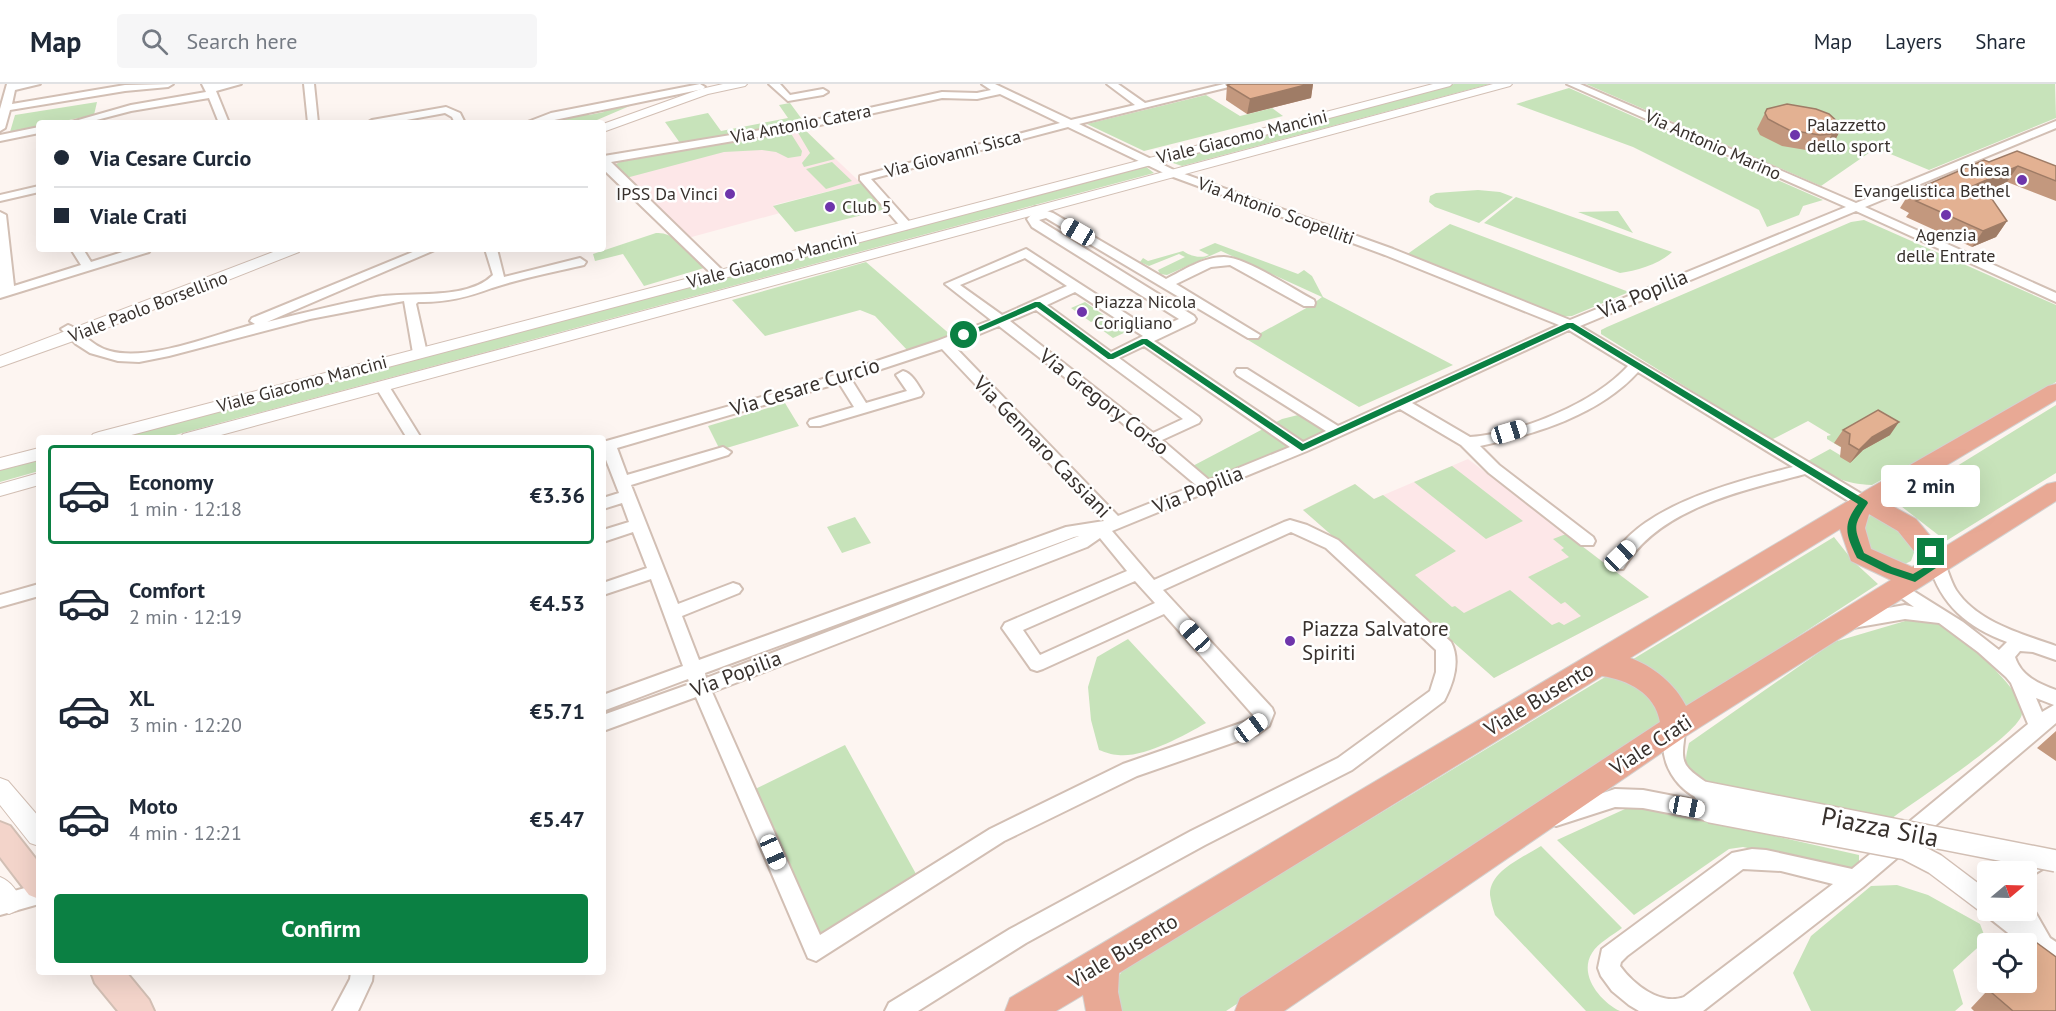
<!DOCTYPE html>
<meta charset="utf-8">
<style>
:root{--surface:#fff;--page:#f6f6f7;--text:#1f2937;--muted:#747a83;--line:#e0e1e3;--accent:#0b8043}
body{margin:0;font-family:"PT Sans",sans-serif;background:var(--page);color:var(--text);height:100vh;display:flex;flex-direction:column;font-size:22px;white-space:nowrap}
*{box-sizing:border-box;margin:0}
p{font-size:20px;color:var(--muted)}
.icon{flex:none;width:33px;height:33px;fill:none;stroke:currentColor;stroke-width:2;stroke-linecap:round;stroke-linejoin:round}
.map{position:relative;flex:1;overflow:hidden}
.panel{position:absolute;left:36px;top:351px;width:570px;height:540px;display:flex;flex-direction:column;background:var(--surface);border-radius:6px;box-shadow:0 6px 24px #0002}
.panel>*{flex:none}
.hud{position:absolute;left:36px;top:36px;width:570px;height:132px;border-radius:6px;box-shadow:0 6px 24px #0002;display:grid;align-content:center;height:132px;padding:0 18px;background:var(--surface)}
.needle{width:39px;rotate:71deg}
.tools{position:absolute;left:1977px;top:777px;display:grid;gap:12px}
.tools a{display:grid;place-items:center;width:60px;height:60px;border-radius:6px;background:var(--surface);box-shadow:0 6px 24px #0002;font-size:30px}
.end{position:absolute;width:27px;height:27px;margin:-14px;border:8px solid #0b8043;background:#fff;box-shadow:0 0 0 3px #fff}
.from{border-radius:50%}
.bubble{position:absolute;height:42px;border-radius:6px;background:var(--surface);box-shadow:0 6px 24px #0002;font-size:20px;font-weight:700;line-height:42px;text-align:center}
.car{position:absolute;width:18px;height:36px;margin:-18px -9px;border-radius:8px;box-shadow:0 0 4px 2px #0007;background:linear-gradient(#fff 24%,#345 0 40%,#fff 0 76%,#345 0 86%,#fff 0)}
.hud b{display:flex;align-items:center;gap:21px;height:57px;font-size:22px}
.hud b+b{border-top:2px solid var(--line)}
.hud i{width:15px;height:15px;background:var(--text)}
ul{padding:10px 0 0;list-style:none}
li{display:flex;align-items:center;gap:18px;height:99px;margin:0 12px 9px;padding:0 6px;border:3px solid transparent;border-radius:6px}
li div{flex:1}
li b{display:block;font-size:22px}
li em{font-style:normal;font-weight:700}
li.on{border-color:var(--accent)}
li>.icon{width:54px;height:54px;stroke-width:1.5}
.action{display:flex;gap:12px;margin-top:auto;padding:12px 18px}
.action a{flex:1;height:69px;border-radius:6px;background:var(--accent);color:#fff;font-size:24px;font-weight:700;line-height:69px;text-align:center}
header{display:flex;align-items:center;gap:36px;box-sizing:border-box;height:84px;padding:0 30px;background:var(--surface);border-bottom:2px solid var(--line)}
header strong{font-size:28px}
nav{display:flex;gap:33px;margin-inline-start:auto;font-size:21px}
.search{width:420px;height:54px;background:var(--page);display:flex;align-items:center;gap:15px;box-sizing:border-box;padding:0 21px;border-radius:6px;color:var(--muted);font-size:22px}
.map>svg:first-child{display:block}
.education{fill:#fde7e8}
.green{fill:#c7e3ba}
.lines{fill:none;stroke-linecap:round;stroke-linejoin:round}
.minor-casing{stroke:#d2bfb4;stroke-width:4}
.tertiary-casing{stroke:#d2bfb4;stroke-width:2}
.secondary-casing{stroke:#d2bfb4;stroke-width:4}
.primary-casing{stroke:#d3d2d1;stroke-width:2}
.minor{fill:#fff;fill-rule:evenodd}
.tertiary{fill:#fff;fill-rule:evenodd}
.secondary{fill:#f3d4ca;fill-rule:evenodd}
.primary{fill:#e8a995;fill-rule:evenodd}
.minor-bridge-casing{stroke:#d2bfb4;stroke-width:24;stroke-linecap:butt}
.minor-bridge{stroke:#fff;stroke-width:21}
.wall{fill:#c3987e}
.shaded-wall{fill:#9f7c66}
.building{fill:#e3b192;stroke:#9f7c66;stroke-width:1.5}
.route{fill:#0b8043}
.poi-dot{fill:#6e35ab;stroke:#fff;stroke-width:2}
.labels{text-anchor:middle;stroke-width:5;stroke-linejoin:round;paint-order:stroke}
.far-street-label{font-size:18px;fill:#38312d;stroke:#fff}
.far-poi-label{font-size:18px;fill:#38312d;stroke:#fff;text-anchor:start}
.street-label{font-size:21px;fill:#38312d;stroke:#fff}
.poi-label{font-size:21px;fill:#38312d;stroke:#fff;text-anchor:start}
.near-street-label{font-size:26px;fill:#38312d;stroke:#fff}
</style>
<header>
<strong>Map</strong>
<div class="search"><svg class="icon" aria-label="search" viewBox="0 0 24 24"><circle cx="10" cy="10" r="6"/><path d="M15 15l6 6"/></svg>Search here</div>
<nav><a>Map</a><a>Layers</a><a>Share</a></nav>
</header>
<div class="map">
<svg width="2056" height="927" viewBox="0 0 2056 927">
<rect width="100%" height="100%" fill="#fdf5f1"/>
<path class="education" d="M804,45L861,99L774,121L780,129L688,154L613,82L617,77Z
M1468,375L1649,513L1494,594L1303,426L1355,400L1374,415Z"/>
<path class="green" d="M1454,0H1490L1182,82L1170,78L1171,75Z
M1586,0H2055L2056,34L1929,86L1876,64L1821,102Z
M1569,4L1823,116L1803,122L1799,131L1767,143L1759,126L1633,63L1516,20Z
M1206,11L1240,32L1272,24L1283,32L1144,67L1087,40Z
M97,18L94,31L54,39H39V42L10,48L15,31Z
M639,18L590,39H540L587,28L589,31L604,28L602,24Z
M790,19L804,38L680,59L665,38L708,29L721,47L788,34L779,21Z
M804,45L835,75L804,83L802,79L810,69L797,47Z
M783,48H790L802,67L801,72L788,74L776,68L762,66L724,68L626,94L613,82L623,76Z
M832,78L852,97L826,105L806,85Z
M1145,82L1154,89L164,354H107Z
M861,99L886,125L795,148L773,122Z
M1478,106L1500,108L1513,113L1479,139L1435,123L1429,118L1430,112L1436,109Z
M1516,113L1672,168C1660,180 1636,187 1620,189L1484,139Z
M1618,127L1633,149L1578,128Z
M1864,136L2056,221V298L1980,343L1872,401C1844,400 1831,392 1808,377L1830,365L1840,371L1847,367L1827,355V352L1831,351L1808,337L1771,356L1601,250V246L1607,243L1851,138Z
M1450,140L1629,208L1572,232L1557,233L1406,171Z
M656,149C676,147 691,171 704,184L644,202L623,170L595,177L593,170Z
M1215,159L1298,190L1304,186L1312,192L1323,213L1453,281L1359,323L1248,256L1310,222L1322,213L1221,167L1167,191L1160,190L1158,186L1185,173L1179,170L1149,182L1140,178L1143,174L1148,177L1183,167C1190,172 1201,175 1209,171L1199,166Z
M866,178L952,252L908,267L875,232L860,226L765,252L732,216Z
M1085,218L1105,232L1091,238L1071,224Z
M1108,234L1128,247L1113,254L1094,240Z
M785,319L799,342L720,366L708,342Z
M2056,321V389L1946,457L1897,419Z
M1306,329L1337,348L1207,402L1187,385L1282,335Z
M39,372V387L0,398V382Z
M1452,382L1523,437L1486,455L1414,398Z
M1355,400L1374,415L1383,411L1456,467L1415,491L1452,523L1455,522L1464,529L1510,506L1552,541L1559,538L1564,541L1581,532L1565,518L1561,520L1528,493L1569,473L1561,466L1564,464L1553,455L1566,450L1649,513L1494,594L1303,426Z
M1873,431L1893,438L1915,466L1911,477C1889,490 1879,473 1863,458L1865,434Z
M855,433L871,459L842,469L827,443Z
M1834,453L1853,477L1878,500L1688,624L1677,610L1630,577Z
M1912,535C1945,536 1967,556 1989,579C2000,592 2021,610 2022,629C2023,648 1911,719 1891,735L1702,699C1683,686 1684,680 1689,659L1834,558Z
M1128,555L1206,639C1183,652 1144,674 1118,671C1112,671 1105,668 1099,666L1091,636L1088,603L1097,573Z
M1610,590C1639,599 1653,613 1665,641L1226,927H1114L1113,903L1123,885Z
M845,661L921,799L816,866L747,709Z
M1649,724L1859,771V783L1840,784L1743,763L1729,765L1634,831L1557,756L1625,725Z
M1541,762L1622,844C1613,851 1598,859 1592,869C1578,891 1601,918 1620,927H1586L1495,831C1493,825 1491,818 1490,811C1489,787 1524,773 1541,762Z
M1897,801L1928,811L1980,840L1986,856L1953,886L1963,920L1955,927H1811L1793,889L1811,852L1871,802Z"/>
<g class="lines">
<defs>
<path id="minor" d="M7,0H40L15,6L12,20L125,1L173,0L168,3L125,7L10,26L5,44L0,47V25Z
M202,0H241L216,7L229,39H219L209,14L131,27L85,39H68L131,21L206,8Z
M304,0H314L318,39H308Z
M700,0L705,3L703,5L540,39H525L551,29Z
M769,0H780L790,11L823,5L828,8L823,11L788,17Z
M982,0H995L1071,36L1135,21L1107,0H1118L1145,19L1224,0H1241L1079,40L1176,87L1393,165L1570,236L1846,123L1567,0H1580L1856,119L2056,37V44L1865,123L2056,209V218L1856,127L1580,242L1870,415L1872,419L1870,423H1858L1805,390C1742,407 1658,424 1623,485H1611L1609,481C1631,423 1739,397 1793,383L1638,288C1599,331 1536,350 1480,362L1499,381L1593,453L1595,457L1593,461H1581L1489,389L1461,361L1400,325L1307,367L1112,447L1154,496L1284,438L1290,436L1307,441L1338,456L1451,558C1461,577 1453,600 1444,617L1352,686L1205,761L1026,859L918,927H885L889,919L1010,845L1191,747L1338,674L1430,607L1436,588V566L1326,464L1291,448L1163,506L1272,624L1274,629L1269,642L1258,650L1137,692L1004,757L816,877L808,874L696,613L603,647V631L690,600L688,595L603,627V611L683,582L651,495L603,511V499L647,484L633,448L603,458V446L629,438L622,419L603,425V414L619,409L603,368V358L811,299L937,257L991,236L945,200L1026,165L1153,247L1179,235L1032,143L1027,135L1032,130L1029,126L1035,123L1053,129L1166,195C1184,186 1203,173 1224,173C1245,173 1293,205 1314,216L1315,219L1314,222H1304L1230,181L1211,183L1176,200L1260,251L1258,254H1248L1046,134L1039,136L1194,232L1196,235L1194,238L1154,257L1303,358L1326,347L1237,291L1235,288L1237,285H1247L1338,342L1559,241L1385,171L1168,91L1068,43L871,95L912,141L906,145L902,144L860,96V92L1060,39L1000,10L977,15L942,14L797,46L611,78L723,187L725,190L723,193H715L603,85L604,72L797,40L942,8L977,9L991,6ZM1025,174L1067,202L1002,231L960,201ZM1075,208L1143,252L1111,268L1047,221ZM1036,226L1183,335L1153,349L1010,237ZM999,242L1108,327L1196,401L1118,432L953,261ZM1569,246L1628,282C1593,320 1521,349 1470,353L1412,319ZM1144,262L1290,363L1209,396L1162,356L1199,339L1201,336L1199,333L1119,274ZM942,265L1104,437L1066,443L699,576L682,532L739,509L742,505L739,501L733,499L678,520L631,401L728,371L731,368L723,363L627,391L617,364L839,299L854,323L810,336L808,339L810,342H820L921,312L923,309C918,301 912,289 903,287L896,291L907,307L866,319L851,295ZM1079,452L706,594L705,589L1074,453ZM1100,454L1127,487L1005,539L1002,544L1031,585L1037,587L1043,585L1164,530L1254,632L1244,638L1123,680L990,745L820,851L712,608L1087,463ZM1135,497L1155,519L1040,571L1023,546Z
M446,23L460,29L465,39H455L452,33L445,29L390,39H367L372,36Z
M39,43V49L0,57V51Z
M39,102V108L0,117V111Z
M0,128L6,131L14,202L81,181L71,165H83L91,178L132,165H151L149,168L0,214Z
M420,165H437L267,238C303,229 339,220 376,213C410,207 467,217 493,191L485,165H497L504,193L580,174L586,178L584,181C554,188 522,194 492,204C468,213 445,219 418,218L416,220L427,269L420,273L413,269L404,217L310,235L169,272L139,278L118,277L90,269L76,260L61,245L68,241C79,244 92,263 110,267C150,278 215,250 255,240L250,237L252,234Z
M382,298L387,299L421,354H407L375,302Z
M1937,474L1943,476C1948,485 1950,496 1956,506C1977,538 2022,550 2056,562V576L2033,568L2020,567L2015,573C2021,592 2039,600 2056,606V639L1863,803L1703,927H1639L1629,921L1612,907L1601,892L1598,884L1602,865L1732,769L1752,765L1766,766L1852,785L2028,640L2011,599L2006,593L1978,568L1939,539L1905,535L1853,544L1847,542L1844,537L1847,532L1853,530L1905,521L1914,523L1893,508L1890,504L1893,500L1899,498L1963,538L1999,566L2007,558C1967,543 1941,521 1929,480L1931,476ZM2036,614L2054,621L2042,628ZM1743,785L1781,787L1833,800L1684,913C1660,922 1633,900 1620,882L1621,878L1627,872Z
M39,500V512L0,523V511Z
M1676,635L1683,637C1689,650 1678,667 1686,681C1693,692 1708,696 1714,708L1711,714L1704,717C1672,705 1653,669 1669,637Z
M1615,705L1643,706L1710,719L1717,722L1720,728L1717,734L1710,737L1643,724L1615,723L1556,742L1549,739L1546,733L1549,727Z
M2042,765L2049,767L2053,774L2049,781L2026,795V788H2010L2012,781Z
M39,800V820L0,831V811Z
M2026,818L2030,819L2050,854L2056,858V883L2048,880L2026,863V860H2022L1988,833L1985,826L1988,821V826H2026Z
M351,888H373L372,897L358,927H333L350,895Z"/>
<path id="tertiary" d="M723,0H747L745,2L708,10L603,48V40L701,5Z
M1433,0H1452L1450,2L120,354H90L93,350L99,348Z
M1493,0H1512L1510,2L210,354H180L183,350Z
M281,165H301L299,168L79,255L0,283V272Z
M39,364V376L0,386V374Z
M39,389V401L0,412V400Z
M0,694L8,697L39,733V762L30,759L0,721Z
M0,793C12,798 17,807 22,818L18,826L9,830L0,826Z"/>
<path id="secondary" d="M0,738L10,742L39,779V815L29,811L0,773Z
M91,888H126L149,916L154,927H118L95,899Z"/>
<path id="primary" d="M2056,300V316L1885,418L1916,435L1941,465L2047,400L2056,398V417L1686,652L1284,927H1235L1240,914L1660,638C1655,609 1628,596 1602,592L1119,889L1118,908L1122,927H1086L1083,911L1056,927H1005L1010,914L1870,404L2048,302ZM1869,430L1898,447L1922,477L1912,483L1871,465L1865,444ZM1840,445L1851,477L1891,496L1686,622C1675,600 1653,582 1630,574Z"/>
</defs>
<use href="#minor" class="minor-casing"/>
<use href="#tertiary" class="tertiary-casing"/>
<use href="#secondary" class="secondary-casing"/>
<use href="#primary" class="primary-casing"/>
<use href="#minor" class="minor"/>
<use href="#tertiary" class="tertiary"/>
<use href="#secondary" class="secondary"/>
<use href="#primary" class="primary"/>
<defs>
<path id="minor-bridge" d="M1704,708L2056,777
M1710,728L1906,765L1935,780L1988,820"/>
</defs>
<use href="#minor-bridge" class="minor-bridge-casing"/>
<use href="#minor-bridge" class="minor-bridge"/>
</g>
<path class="wall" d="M1231,0H1313L1311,14L1247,30L1226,16L1227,1Z
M1767,25L1842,42L1832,62L1824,66L1812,67L1782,62L1760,51L1757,45Z
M1989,78L2056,82V117L2007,98L1980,110L2007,137L1996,153L1972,163L1906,133L1909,129L1900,124L1910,108Z
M1843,346L1890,351L1863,366L1850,379L1840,373L1841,363L1834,359Z
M2056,647V677L2037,664Z
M2033,856L2056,927H1974L1971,924L1986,908L1977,901L1988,892V898H2026V860Z"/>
<path class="shaded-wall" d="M1309,0H1313L1311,14L1247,30L1250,15Z
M1840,47L1832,62L1824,66L1832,50Z
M2018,82L2007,98L1956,121L1966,105Z
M2007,137L1996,153L1972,163L1983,147Z
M1899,338L1890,351L1863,366L1850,379L1859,366L1872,353Z"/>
<path class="building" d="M1231,0H1309L1250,15L1227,1Z
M1787,20L1816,25L1829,30L1842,42L1840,47L1832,50L1820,51L1789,46L1768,35L1765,29L1767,25Z
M2017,67L2056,82V97L2018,82L1966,105L1992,115L2007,137L1983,147L1916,117L1923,114L1910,108L1984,76L1989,78Z
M1878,326L1899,338L1872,353L1859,366L1849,360L1850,350L1843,346Z
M2033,856L2056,873V927H2013L1992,909L2002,898H2026V861Z"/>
<path class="route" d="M1035,218H1040L1111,270L1142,255H1147L1303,360L1567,239H1573L1867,417L1868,419C1852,443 1854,443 1864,469L1892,483L1913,490L1932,479L1926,468L1927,465H1934L1942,480L1915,498L1885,488L1857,474C1846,451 1842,441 1858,420L1570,244L1302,367L1144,260L1113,275H1108L1037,223L967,253L960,251Z"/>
<g class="poi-dot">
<circle cx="1795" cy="51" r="6"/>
<circle cx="2022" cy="96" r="6"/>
<circle cx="730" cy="110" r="6"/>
<circle cx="830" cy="123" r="6"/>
<circle cx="1946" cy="131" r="6"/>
<circle cx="1082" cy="228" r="6"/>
<circle cx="1290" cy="557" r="6"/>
</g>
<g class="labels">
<g class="far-street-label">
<text transform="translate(801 40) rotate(-11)" y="6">Via Antonio Catera</text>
<text transform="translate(1242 53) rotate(-14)" y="6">Viale Giacomo Mancini</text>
<text transform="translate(1713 61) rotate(24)" y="6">Via Antonio Marino</text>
<text transform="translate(953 70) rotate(-15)" y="6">Via Giovanni Sisca</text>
<text transform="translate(1276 127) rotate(20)" y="6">Via Antonio Scopelliti</text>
<text transform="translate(772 176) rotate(-15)" y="6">Viale Giacomo Mancini</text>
<text transform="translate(148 223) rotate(-21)" y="6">Viale Paolo Borsellino</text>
<text transform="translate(302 300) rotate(-15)" y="6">Viale Giacomo Mancini</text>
</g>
<g class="far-poi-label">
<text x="1807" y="47">Palazzetto<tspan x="1807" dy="21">dello sport</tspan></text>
<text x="2010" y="92" text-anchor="end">Chiesa<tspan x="2010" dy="21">Evangelistica Bethel</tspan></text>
<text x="718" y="116" text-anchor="end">IPSS Da Vinci</text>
<text x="842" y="129">Club 5</text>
<text x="1946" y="157" text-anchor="middle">Agenzia<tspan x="1946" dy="21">delle Entrate</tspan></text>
<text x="1094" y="224">Piazza Nicola<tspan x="1094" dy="21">Corigliano</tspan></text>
</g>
<g class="street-label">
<text transform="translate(1643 210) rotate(-23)" y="7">Via Popilia</text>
<text transform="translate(805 303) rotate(-17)" y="7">Via Cesare Curcio</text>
<text transform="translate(1104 318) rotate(38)" y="7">Via Gregory Corso</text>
<text transform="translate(1042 363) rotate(46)" y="7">Via Gennaro Cassiani</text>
<text transform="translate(1198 406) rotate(-22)" y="7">Via Popilia</text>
<text transform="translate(736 590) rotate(-21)" y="7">Via Popilia</text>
<text transform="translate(1539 615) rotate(-31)" y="7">Viale Busento</text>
<text transform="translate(1651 661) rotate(-33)" y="7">Viale Crati</text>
<text transform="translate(1123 867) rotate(-31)" y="7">Viale Busento</text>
</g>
<g class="poi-label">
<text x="1302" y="552">Piazza Salvatore<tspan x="1302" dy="24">Spiriti</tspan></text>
</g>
<g class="near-street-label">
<text transform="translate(1880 743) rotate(11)" y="9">Piazza Sila</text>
</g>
</g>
</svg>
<div class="tools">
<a><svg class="needle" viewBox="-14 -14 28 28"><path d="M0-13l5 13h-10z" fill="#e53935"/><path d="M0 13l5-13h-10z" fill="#747a83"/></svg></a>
<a><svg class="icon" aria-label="locate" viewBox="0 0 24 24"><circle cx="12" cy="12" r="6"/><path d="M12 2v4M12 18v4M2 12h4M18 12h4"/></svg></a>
</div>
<i class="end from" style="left:964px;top:251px"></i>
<i class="end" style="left:1931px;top:468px"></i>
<div class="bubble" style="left:1881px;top:381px;width:99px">2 min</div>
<i class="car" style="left:1078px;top:148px;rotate:300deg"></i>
<i class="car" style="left:1509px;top:348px;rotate:73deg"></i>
<i class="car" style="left:1620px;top:472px;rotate:46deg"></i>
<i class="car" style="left:1195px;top:552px;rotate:318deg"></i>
<i class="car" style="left:1251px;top:644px;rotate:54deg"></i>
<i class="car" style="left:1687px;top:723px;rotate:101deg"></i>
<i class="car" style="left:773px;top:768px;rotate:156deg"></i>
<div class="hud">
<b><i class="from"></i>Via Cesare Curcio</b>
<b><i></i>Viale Crati</b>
</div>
<section class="panel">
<ul>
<li class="on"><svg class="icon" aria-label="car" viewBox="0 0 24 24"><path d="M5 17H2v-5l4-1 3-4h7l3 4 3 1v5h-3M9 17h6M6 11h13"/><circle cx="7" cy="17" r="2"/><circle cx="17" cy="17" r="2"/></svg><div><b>Economy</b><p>1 min · 12:18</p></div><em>€3.36</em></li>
<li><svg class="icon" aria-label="car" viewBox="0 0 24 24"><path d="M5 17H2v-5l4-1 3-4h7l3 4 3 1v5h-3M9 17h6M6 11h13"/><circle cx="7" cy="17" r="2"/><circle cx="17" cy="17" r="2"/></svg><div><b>Comfort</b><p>2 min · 12:19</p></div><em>€4.53</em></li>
<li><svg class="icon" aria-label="car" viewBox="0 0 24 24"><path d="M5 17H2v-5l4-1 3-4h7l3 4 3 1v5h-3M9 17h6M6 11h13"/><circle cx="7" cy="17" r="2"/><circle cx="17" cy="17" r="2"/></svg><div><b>XL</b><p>3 min · 12:20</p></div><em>€5.71</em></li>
<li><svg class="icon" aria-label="car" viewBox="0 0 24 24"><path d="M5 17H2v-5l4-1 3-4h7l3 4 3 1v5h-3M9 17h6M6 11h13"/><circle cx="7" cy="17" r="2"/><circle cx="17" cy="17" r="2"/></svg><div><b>Moto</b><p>4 min · 12:21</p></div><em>€5.47</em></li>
</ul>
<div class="action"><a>Confirm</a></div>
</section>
</div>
